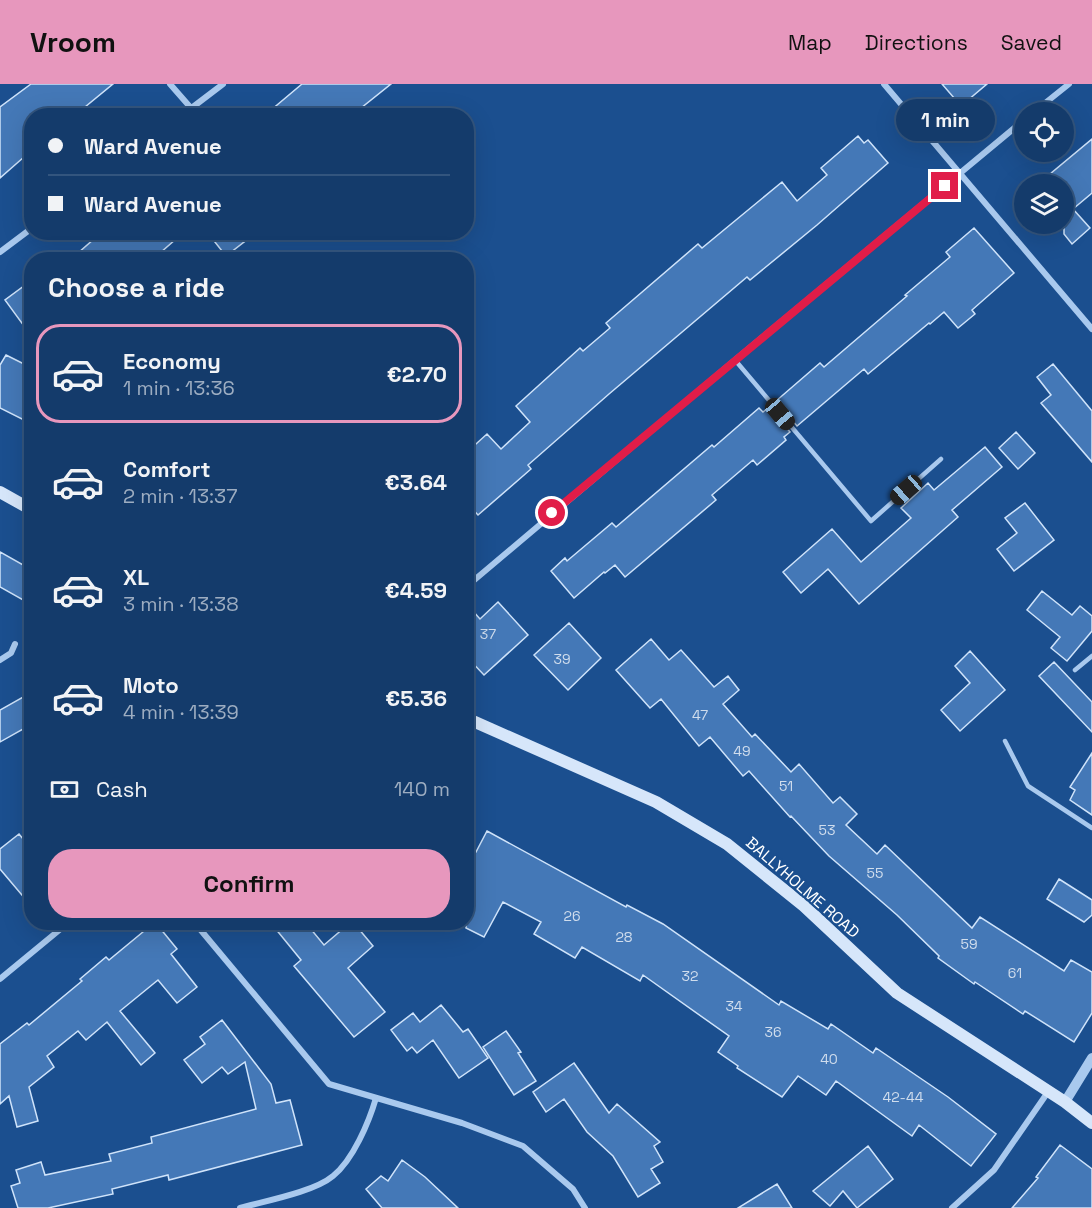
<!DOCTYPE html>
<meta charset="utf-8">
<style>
:root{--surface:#143b6b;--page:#214673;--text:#f1f3f6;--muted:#9dadc1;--line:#33557e;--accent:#e797bd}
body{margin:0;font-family:"Space Grotesk",sans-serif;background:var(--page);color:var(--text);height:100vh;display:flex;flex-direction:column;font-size:22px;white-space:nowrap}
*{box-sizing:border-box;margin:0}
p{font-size:20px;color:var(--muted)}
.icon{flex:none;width:33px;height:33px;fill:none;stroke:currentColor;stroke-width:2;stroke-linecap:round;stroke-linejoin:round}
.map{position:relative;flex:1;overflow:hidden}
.panel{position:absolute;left:24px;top:168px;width:450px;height:678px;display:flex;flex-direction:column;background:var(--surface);border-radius:24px;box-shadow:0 6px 24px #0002,0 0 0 2px var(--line)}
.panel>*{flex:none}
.hud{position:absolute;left:24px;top:24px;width:450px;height:132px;border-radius:24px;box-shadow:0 6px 24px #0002,0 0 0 2px var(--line);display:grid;align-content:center;height:132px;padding:0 24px;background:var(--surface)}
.buttons{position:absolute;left:1014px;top:18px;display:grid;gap:12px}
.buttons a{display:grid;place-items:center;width:60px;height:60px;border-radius:50%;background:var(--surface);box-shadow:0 6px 24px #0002,0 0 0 2px var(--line);font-size:30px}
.end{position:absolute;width:27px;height:27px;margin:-14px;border:8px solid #e11d48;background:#fff;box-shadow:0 0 0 3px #fff}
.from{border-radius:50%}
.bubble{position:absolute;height:42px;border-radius:21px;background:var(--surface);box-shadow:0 6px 24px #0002,0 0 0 2px var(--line);font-size:20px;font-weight:700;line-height:42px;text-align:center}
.car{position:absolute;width:18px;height:36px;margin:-18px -9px;border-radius:8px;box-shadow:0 0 4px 2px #0007;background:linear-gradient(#222 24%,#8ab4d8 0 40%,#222 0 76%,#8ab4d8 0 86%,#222 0)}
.hud b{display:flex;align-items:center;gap:21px;height:57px;font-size:22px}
.hud b+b{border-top:2px solid var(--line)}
.hud i{width:15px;height:15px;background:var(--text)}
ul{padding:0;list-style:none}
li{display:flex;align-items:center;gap:18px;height:99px;margin:0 12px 9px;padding:0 12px;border:3px solid transparent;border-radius:24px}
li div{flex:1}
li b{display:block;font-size:22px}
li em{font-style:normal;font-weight:700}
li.current{border-color:var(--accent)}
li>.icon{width:54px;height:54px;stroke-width:1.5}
h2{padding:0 24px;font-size:27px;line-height:72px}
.pay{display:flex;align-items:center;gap:15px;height:66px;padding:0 24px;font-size:22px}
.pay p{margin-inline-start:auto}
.cta{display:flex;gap:12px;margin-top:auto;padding:12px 24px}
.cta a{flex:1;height:69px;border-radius:24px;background:var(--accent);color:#111;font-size:24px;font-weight:700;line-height:69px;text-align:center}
header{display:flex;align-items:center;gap:36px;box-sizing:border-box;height:84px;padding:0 30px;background:var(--accent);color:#111}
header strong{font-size:28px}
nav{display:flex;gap:33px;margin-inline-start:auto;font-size:21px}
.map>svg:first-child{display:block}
.building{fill:#4478b7;stroke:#cfe3fa;stroke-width:1.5}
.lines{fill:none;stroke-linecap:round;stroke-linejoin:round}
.service{stroke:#a9c9ee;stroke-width:4.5}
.minor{stroke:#a9c9ee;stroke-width:6}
.tertiary{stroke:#a9c9ee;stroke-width:10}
.secondary{stroke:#d6e6fa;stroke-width:12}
.route{stroke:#e11d48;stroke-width:8}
.labels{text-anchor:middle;stroke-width:4.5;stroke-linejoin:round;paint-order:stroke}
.number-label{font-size:14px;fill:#d0dded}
.street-label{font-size:16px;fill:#fff;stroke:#1b4f8f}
</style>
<header>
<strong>Vroom</strong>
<nav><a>Map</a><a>Directions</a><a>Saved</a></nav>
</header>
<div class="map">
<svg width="1092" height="1124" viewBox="0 0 1092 1124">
<rect width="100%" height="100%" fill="#1b4f8f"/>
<path class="building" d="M31,0H113L74,32H32V66L0,94V23Z
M302,0H391L351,32H264Z
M942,0H987L961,22Z
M858,52L864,59L868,56L888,79L817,141L750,196L747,193L609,310L528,381L531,385L478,431L466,418V369L487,350L501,365L530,338L516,322L580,264L583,267L610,244L606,239L698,160L702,164L782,98L797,117L827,91L821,84Z
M1092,55V109L1073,125L1090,144L1072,160L1064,150V100H1038Z
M974,144L1014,189L972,226L975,230L958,244L944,228L930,240L929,239L868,290L864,285L797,342L776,317L820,279L824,283L907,212L905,211L950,173L946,168Z
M102,148H184L152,176H70Z
M207,148H257L226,172Z
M32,196V253L5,216Z
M6,271L32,284V340L0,324V281Z
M1053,280L1092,327V378L1041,319L1051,311L1037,293Z
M769,323L790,348L784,353L786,356L757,381L753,376L712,411L716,416L625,493L615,481L605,489L604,488L574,514L551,487L565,474L567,477L612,439L616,443L712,361L714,363L759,324L763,328Z
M1016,348L1035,369L1018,385L999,364Z
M985,363L1002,383L952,426L958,433L859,520L828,485L801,509L783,488L832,445L861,478L911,434L901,424L928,399L934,406Z
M1025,419L1054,456L1014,487L997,465L1017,449L1005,434Z
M0,468L32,486V521L0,503Z
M1042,507L1072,531L1080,522L1092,532V547L1067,577L1051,564L1060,553L1027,526Z
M498,518L528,551L484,591L466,572V519L480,535Z
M569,539L601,574L568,606L534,571Z
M651,555L669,576L681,566L714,603L728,592L739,606L723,620L752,653L755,650L791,688L799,680L833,719L840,713L857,730L846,741L877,770L885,761L972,844L980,833L1064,887L1071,876L1092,888V929L1074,958L1025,927L1023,930L975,898L974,900L938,874L939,872L897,831L829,772L791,732L790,733L749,687L743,692L710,653L699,662L661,615L650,624L616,586Z
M970,567L1005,606L960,647L941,626L970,599L955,582Z
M1054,578L1092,618V648L1039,592Z
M32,608V640L0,658V626Z
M1092,669V731L1070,716L1075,706L1070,703Z
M487,747L626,823L627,821L663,840L779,921L781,917L828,945L831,940L873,969L876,964L948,1013L996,1050L971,1082L919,1041L912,1052L836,997L826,1011L798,992L782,1013L737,984L738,982L718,968L729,952L643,891L640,897L582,863L575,874L534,850L541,838L503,818L484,853L466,844V762L476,768Z
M19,750L32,766V823L0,785V765Z
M1059,795L1092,816V831L1084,838L1047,815Z
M155,838L177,865L171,870L197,903L177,919L158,896L120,927L155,969L141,981L107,938L86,956L78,947L47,972L54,983L29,1003L38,1037L17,1043L9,1012L0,1020V960L27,939L29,941L82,897L80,895L106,873L109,876Z
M270,838H305L324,861L351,838H353L373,862L348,884L385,928L354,953L294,882L301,876Z
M441,921L463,948L468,945L488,974L459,994L433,956L417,969L412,963L407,967L391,946L413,929L420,938Z
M222,936L271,1000L276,1019L290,1016L302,1061L169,1096L168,1091L112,1105L113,1110L48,1124H18L11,1102L20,1099L16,1086L41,1078L45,1091L111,1077L109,1070L152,1059L151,1053L256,1025L245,978L228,990L222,983L202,999L184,976L205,960L200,953Z
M506,947L521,968L518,969L536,997L514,1011L483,963Z
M574,979L609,1029L617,1020L660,1058L654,1062L663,1078L651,1085L660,1099L638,1113L613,1072L587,1048L564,1015L546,1028L533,1008Z
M1060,1061L1092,1085V1124H1012L1038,1094L1036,1093Z
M868,1062L893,1095L857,1124L843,1107L830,1122L813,1107Z
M402,1076L425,1093L458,1124H382L366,1105L381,1092L388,1097Z
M777,1100L792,1124H738Z"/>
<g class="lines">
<path class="service" d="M735,276L871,437L941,375
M1075,586L1092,572
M1005,657L1028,702L1092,744"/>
<path class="minor" d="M170,0L191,24
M884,0L1092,245
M1034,28L1069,0
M181,32L223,0
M0,168L32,144
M466,503L735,276L1024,36
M0,576L11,569L15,560
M194,838L329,1000L462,1039L523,1062L573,1105L585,1124
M0,895L69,838
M240,1124C265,1117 314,1108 333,1092C353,1076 369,1038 376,1014
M952,1124L994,1086L1048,1008"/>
<path class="tertiary" d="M1065,1018L1092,974"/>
<path class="secondary" d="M0,408L32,426
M466,634L656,718L727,760L804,822L897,909L1065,1018L1092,1039"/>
</g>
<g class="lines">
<path class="route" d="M552,429L945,102"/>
</g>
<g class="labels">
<g class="number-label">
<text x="488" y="555">37</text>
<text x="562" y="580">39</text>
<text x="700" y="636">47</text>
<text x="742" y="672">49</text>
<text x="786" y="707">51</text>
<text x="827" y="751">53</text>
<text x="875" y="794">55</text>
<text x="572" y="837">26</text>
<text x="624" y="858">28</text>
<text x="969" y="865">59</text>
<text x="1015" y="894">61</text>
<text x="690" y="897">32</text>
<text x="734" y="927">34</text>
<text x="773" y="953">36</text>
<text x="829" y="980">40</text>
<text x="903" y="1018">42-44</text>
</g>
<g class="street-label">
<text transform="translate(803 803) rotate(41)" y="6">BALLYHOLME ROAD</text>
</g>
</g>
</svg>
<div class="buttons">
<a><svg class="icon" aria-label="locate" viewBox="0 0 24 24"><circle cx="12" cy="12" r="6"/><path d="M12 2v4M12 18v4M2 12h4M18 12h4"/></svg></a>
<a><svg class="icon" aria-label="layers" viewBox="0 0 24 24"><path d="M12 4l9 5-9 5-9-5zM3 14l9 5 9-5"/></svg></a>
</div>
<i class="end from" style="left:552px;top:429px"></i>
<i class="end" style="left:945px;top:102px"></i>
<div class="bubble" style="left:896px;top:15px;width:99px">1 min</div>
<i class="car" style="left:780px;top:330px;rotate:140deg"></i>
<i class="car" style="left:906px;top:406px;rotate:229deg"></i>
<div class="hud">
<b><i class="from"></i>Ward Avenue</b>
<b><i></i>Ward Avenue</b>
</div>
<section class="panel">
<h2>Choose a ride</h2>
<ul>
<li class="current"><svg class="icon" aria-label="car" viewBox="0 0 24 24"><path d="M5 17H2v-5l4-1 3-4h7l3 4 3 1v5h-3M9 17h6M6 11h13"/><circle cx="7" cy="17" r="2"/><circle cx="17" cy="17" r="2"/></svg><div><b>Economy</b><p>1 min · 13:36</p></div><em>€2.70</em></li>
<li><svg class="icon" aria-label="car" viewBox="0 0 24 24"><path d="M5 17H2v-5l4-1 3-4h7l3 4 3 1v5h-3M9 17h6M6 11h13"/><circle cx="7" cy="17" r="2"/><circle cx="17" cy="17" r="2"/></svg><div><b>Comfort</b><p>2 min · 13:37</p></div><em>€3.64</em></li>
<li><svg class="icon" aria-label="car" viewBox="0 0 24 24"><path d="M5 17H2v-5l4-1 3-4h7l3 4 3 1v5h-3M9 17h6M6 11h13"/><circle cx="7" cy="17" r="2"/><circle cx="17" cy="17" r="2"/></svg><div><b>XL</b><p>3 min · 13:38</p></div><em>€4.59</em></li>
<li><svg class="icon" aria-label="car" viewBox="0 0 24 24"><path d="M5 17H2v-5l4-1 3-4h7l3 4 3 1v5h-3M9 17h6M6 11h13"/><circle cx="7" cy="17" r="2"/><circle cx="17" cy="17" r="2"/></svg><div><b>Moto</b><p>4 min · 13:39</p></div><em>€5.36</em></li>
</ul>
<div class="pay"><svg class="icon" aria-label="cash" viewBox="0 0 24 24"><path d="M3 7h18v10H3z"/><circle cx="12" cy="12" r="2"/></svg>Cash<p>140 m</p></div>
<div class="cta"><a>Confirm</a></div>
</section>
</div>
